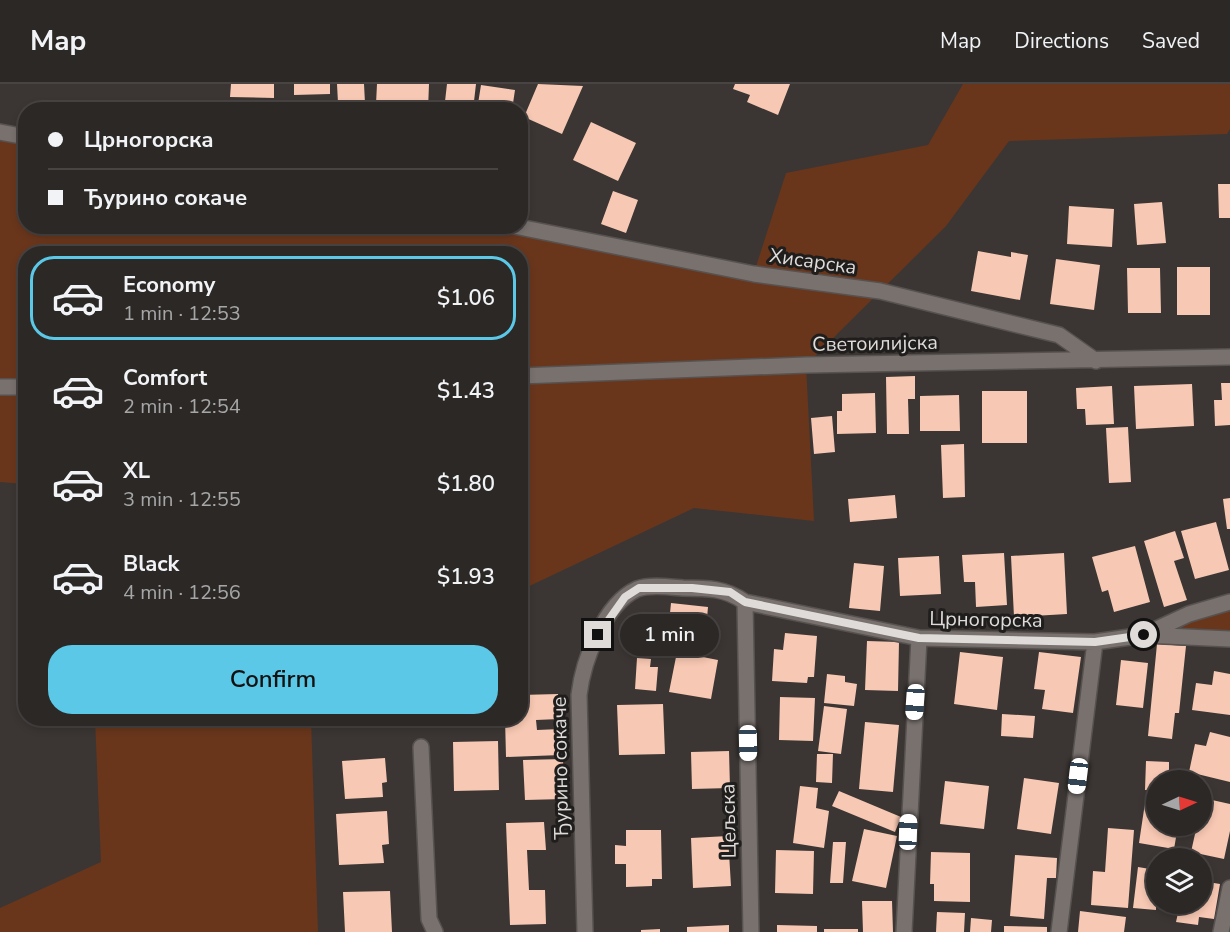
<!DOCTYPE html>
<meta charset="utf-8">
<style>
:root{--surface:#2c2826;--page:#383432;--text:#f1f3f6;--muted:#a6a6a7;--line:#484443;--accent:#5ac8e6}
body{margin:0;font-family:"Nunito Sans",sans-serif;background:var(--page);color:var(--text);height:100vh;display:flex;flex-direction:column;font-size:22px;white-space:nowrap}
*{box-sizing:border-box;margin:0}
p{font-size:20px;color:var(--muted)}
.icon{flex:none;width:33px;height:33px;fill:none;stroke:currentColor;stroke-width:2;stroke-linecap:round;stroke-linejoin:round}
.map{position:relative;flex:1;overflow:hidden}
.sheet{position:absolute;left:18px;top:162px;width:510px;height:480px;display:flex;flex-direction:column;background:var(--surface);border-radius:24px;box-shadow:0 3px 9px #0003,0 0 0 2px var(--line)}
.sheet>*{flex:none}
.banner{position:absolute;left:18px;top:18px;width:510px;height:132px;border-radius:24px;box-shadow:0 3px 9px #0003,0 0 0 2px var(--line);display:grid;align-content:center;height:132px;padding:0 30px;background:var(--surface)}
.needle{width:39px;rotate:86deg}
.controls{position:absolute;left:1146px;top:686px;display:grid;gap:12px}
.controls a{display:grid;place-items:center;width:66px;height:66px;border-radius:50%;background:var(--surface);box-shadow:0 3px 9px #0003,0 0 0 2px var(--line);font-size:30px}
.end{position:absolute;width:27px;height:27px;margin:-14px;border:8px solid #dedbd9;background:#111;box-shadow:0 0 0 3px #111}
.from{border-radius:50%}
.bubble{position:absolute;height:42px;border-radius:21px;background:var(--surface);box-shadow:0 3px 9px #0003,0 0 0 2px var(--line);font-size:20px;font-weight:600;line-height:42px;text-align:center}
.car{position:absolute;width:18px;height:36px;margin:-18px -9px;border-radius:8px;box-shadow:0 0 4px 2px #0007;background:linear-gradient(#fff 24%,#345 0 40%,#fff 0 76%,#345 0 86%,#fff 0)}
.banner b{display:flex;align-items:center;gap:21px;height:57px;font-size:22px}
.banner b+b{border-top:2px solid var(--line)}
.banner i{width:15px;height:15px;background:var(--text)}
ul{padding:10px 0 0;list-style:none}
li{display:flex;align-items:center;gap:18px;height:84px;margin:0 12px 9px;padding:0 18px;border:3px solid transparent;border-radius:24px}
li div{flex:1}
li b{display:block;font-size:22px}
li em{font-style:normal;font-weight:600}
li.on{border-color:var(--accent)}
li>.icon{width:54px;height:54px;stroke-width:1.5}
.cta{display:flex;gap:12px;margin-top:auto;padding:12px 30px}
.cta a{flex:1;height:69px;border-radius:24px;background:var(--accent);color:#111;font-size:24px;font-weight:600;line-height:69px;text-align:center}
header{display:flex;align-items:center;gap:36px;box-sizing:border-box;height:84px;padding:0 30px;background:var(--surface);border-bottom:2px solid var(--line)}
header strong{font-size:28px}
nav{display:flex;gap:33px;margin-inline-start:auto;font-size:21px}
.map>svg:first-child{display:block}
.green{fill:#69361c}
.building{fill:#f7c8b3}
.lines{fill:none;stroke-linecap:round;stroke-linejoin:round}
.minor-casing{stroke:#575250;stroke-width:18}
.minor{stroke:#78716e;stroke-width:15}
.route{stroke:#dedbd9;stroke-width:8}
.labels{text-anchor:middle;stroke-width:6;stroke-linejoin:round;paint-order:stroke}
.street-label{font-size:20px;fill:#dedbd9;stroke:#201e1d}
</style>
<header>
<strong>Map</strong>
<nav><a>Map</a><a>Directions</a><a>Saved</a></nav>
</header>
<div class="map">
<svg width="1230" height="848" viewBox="0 0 1230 848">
<rect width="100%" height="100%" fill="#3b3633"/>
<path class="green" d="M963,0H1230V45L1227,50L1009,57L946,142L806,281L814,437L694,424L521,506L520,170H26L25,400L0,398V48L25,53L26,142L514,143L754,189L786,89L928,61Z
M1230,518V555L1144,551Z
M95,635H311L318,848H0V824L101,778Z"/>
<path class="building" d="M231,0H274V14L230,13Z
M294,0H330V10L294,11Z
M337,0H364L365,19H338Z
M377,0H429L428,26H399V21L376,20Z
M447,0H476L473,26H444Z
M538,0L583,2L562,50L524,33Z
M735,0H790L778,31L747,18L750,11L733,5Z
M481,1L515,6L512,26H477Z
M591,38L636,59L618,97L573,76Z
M1218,100H1230V134H1219Z
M613,107L638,116L626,149L601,140Z
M1162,118L1166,159L1137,161L1134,120Z
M1069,122L1114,125L1112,163L1067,160Z
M978,167L1011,173V168L1028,171L1020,216L971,207Z
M1056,175L1100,181L1094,226L1050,220Z
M1177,183H1210V231H1177Z
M1127,184H1160L1161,229H1128Z
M915,292V315H908L909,350H887L886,293Z
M1221,299H1230V341L1215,342L1214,316H1222Z
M1192,300L1194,342L1136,345L1134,302Z
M1112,302L1114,340L1086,341L1085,325H1077L1076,304Z
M982,307H1027V359H982Z
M875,309L876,349L837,350V327H842V310Z
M959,311L960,347H920V312Z
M832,332L835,368L814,370L811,334Z
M1128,343L1131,398L1109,399L1106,344Z
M964,360L965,413L943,414L941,361Z
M895,411L897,434L850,438L848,415Z
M1230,414V445H1227L1223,415Z
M1216,438L1229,486L1195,495L1181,447Z
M1175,447L1184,474L1174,477L1187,516L1164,523L1144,457Z
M1135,462L1150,518L1114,528L1108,506L1102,508L1092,473Z
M1004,469L1007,521L976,523L975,498H964L962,471Z
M1064,469L1067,530L1014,533L1011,472Z
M939,472L941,510L900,512L898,474Z
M854,479L884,482L880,527L849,524Z
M671,519L708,523L707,534L713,535L709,564L667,559Z
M785,549L817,552L814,593H808L807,599L772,597L774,565L783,566Z
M867,557L899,558L898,607L865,606Z
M1157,560L1186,562L1179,629H1175L1172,655L1148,652Z
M677,568L718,576L711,615L669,608Z
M960,568L1003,573L997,626L954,620Z
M1039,568L1081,573L1073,629L1042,625L1045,606L1034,605Z
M637,574L651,575L650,583H658L656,607L635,605Z
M1121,576L1148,579L1143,624L1116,621Z
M1214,587L1230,590V631L1192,626L1196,599L1212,601Z
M827,590L845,592V598L857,600L854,622L824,619Z
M558,610L559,635L536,636L537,646L560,645L561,671L506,673L505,634H520V611Z
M780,613L815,614L813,657L779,656Z
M663,620L665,670L619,671L617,621Z
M824,622L847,625L841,670L818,667Z
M1002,630L1035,632L1033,654L1001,652Z
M865,638L899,641L893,708L859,705Z
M1210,648L1230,653V698L1189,688L1195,660L1206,662Z
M498,657L499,706L454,707L453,658Z
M729,667L730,704L692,705L691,668Z
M817,670H833L832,699L816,698Z
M385,674L387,698L382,699L383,713L345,715L342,677Z
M563,675L564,715L525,716L523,676Z
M1146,677L1169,678V696H1156V706H1145Z
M1024,694L1059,699L1051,750L1017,745Z
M945,697L989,702L984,745L940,740Z
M800,702L818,704L816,724L829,727L824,764L793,759Z
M839,707L901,733L895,748L832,722Z
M1203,714L1230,720V747L1224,775L1191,768L1197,741H1202Z
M1145,719L1156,721V741L1178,742L1174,765L1139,759Z
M387,727L389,760L382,761L384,779L339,781L336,730Z
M544,738L546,766H527L529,806H545L546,840L510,841L506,739Z
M1108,744L1134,746L1128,824L1091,821L1093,787L1105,788Z
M864,745L897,752L886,804L852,797Z
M626,746H661L662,795H652V802L626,803V780H615V761L626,762Z
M728,752L731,802L693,804L691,754Z
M833,758H846L843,799H830Z
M776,766L814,767L813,810L775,809Z
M931,768L970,769V818L934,817V800H930Z
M1015,771L1057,774L1056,794H1047L1044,835L1010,832Z
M1138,783L1156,786V826L1133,824Z
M1202,797L1220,800L1214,835L1199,833L1198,841L1176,838L1178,829L1167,827L1169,819H1202Z
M390,807L392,848H345L343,808Z
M862,817H892L893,848H863Z
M1080,827L1126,833L1124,848H1078Z
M937,828L965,829L964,848H936Z
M971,834L992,836L991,848H970Z
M729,841V848H687V843Z
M777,841L817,842V848H777Z
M1004,842L1047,843V848H1004Z
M660,845V848H641V846Z
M824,845H858V848H824Z"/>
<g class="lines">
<defs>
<path id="minor" d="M0,48L26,53
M514,142L754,190L880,207L1059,251L1096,277
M520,292L806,281L1230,273
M0,303H26
M745,518L751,848
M1146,550L1189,530L1230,518
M421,663L429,835L435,848
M585,848L579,611C583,577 604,520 637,505C650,500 670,503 683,504C707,504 725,504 745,518L919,554L1095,558L1144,551L1230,555
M904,848L919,554
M1059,848L1095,558
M1221,848L1230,804"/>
</defs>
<use href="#minor" class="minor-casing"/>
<use href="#minor" class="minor"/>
</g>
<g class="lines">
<path class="route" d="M598,551L625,513L639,504H692L730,508L745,518L919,554L1095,558L1144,551"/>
</g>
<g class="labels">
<g class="street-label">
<text transform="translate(813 177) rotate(8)" y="7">Хисарска</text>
<text transform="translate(875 259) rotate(-1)" y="7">Светоилијска</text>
<text transform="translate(986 535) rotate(1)" y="7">Црногорска</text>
<text transform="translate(560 684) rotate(-91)" y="7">Ђурино сокаче</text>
<text transform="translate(728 737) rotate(-91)" y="7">Цељска</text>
</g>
</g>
</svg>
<div class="controls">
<a><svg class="needle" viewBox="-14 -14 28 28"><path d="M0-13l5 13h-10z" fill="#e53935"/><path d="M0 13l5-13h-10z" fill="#a6a6a7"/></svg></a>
<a><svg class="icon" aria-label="layers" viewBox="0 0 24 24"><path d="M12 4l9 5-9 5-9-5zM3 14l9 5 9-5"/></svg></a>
</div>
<i class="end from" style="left:1144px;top:551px"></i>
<i class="end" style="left:598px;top:551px"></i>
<div class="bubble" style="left:620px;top:530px;width:99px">1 min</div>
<i class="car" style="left:915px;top:618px;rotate:184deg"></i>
<i class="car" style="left:748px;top:659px;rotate:179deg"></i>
<i class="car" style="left:1078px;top:692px;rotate:187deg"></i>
<i class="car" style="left:908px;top:748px;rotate:2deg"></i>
<div class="banner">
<b><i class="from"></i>Црногорска</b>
<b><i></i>Ђурино сокаче</b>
</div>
<section class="sheet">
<ul>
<li class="on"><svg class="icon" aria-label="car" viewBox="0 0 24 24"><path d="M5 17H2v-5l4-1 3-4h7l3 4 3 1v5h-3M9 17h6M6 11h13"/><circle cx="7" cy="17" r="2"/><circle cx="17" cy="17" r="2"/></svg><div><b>Economy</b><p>1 min · 12:53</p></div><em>$1.06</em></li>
<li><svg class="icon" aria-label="car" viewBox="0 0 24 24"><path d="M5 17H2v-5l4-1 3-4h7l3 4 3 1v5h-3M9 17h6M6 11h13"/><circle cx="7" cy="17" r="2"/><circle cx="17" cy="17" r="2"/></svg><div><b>Comfort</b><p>2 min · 12:54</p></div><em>$1.43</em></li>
<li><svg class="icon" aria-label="car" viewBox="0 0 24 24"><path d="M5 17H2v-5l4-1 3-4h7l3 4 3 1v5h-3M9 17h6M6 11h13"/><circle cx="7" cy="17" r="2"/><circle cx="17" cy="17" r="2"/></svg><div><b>XL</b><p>3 min · 12:55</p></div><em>$1.80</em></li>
<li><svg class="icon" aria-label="car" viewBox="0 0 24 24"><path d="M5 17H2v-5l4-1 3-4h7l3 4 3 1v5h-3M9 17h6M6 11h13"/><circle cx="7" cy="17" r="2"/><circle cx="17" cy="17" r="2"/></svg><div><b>Black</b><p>4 min · 12:56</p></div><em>$1.93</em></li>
</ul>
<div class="cta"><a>Confirm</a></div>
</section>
</div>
